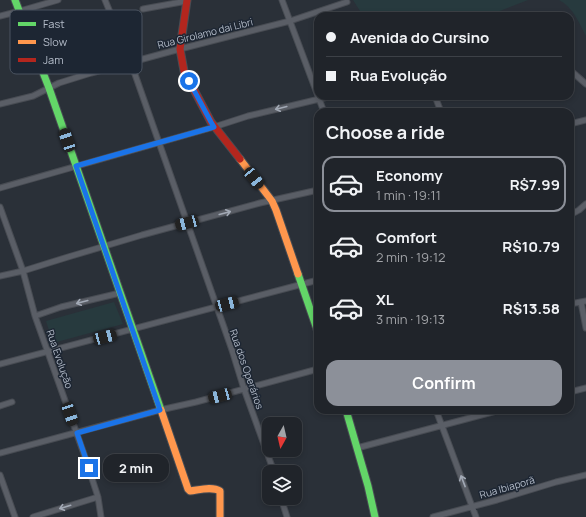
<!DOCTYPE html>
<meta charset="utf-8">
<style>
:root{--surface:#20242a;--page:#2d3036;--text:#f1f3f6;--muted:#a2a4a8;--line:#3d4147;--accent:#8c9099}
body{margin:0;font-family:Manrope,sans-serif;background:var(--page);color:var(--text);height:100vh;display:flex;flex-direction:column;font-size:15px;white-space:nowrap}
*{box-sizing:border-box;margin:0}
p{font-size:13px;color:var(--muted)}
.icon{flex:none;width:22px;height:22px;fill:none;stroke:currentColor;stroke-width:2;stroke-linecap:round;stroke-linejoin:round}
.map{position:relative;flex:1;overflow:hidden}
.details{position:absolute;left:314px;top:108px;width:260px;height:306px;display:flex;flex-direction:column;background:var(--surface);border-radius:12px;box-shadow:0 2px 6px #0003,0 0 0 1px var(--line)}
.details>*{flex:none}
.banner{position:absolute;left:314px;top:12px;width:260px;height:88px;border-radius:12px;box-shadow:0 2px 6px #0003,0 0 0 1px var(--line);display:grid;align-content:center;height:88px;padding:0 12px;background:var(--surface)}
.needle{width:26px;rotate:188deg}
.buttons{position:absolute;left:262px;top:417px;display:grid;gap:8px}
.buttons a{display:grid;place-items:center;width:40px;height:40px;border-radius:8px;background:var(--surface);box-shadow:0 2px 6px #0003,0 0 0 1px var(--line);font-size:20px}
.end{position:absolute;width:18px;height:18px;margin:-9px;border:5px solid #1a73e8;background:#fff;box-shadow:0 0 0 2px #fff}
.from{border-radius:50%}
.bubble{position:absolute;height:28px;border-radius:12px;background:var(--surface);box-shadow:0 2px 6px #0003,0 0 0 1px var(--line);font-size:13px;font-weight:700;line-height:28px;text-align:center}
.car{position:absolute;width:12px;height:24px;margin:-12px -6px;border-radius:5px;box-shadow:0 0 3px 1px #0007;background:linear-gradient(#222 24%,#8ab4d8 0 40%,#222 0 76%,#8ab4d8 0 86%,#222 0)}
.banner b{display:flex;align-items:center;gap:14px;height:38px;font-size:15px}
.banner b+b{border-top:1px solid var(--line)}
.banner i{width:10px;height:10px;background:var(--text)}
ul{padding:0;list-style:none}
li{display:flex;align-items:center;gap:12px;height:56px;margin:0 8px 6px;padding:0 4px;border:2px solid transparent;border-radius:12px}
li div{flex:1}
li b{display:block;font-size:15px}
li em{font-style:normal;font-weight:700}
li.active{border-color:var(--accent)}
li>.icon{width:36px;height:36px;stroke-width:1.5}
h2{padding:0 12px;font-size:18px;line-height:48px}
.button{display:flex;gap:8px;margin-top:auto;padding:8px 12px}
.button a{flex:1;height:46px;border-radius:12px;background:var(--accent);color:#fff;font-size:16px;font-weight:700;line-height:46px;text-align:center}
.map>svg:first-child{display:block}
.green{fill:#273a3e}
.lines{fill:none;stroke-linecap:round;stroke-linejoin:round}
.street-casing{stroke:#484c53;stroke-width:7}
.fast-casing{stroke:#484c53;stroke-width:9}
.slow-casing{stroke:#484c53;stroke-width:9}
.jam-casing{stroke:#484c53;stroke-width:9}
.street{stroke:#5a5e66;stroke-width:5}
.fast{stroke:#63d668;stroke-width:7}
.slow{stroke:#ff974d;stroke-width:7}
.jam{stroke:#b3261e;stroke-width:7}
.oneway{stroke:#a2a9b5}
.route{stroke:#1a73e8;stroke-width:5}
.labels{text-anchor:middle;stroke-width:3;stroke-linejoin:round;paint-order:stroke}
.street-label{font-size:10px;fill:#b4bcc9;stroke:#1d2633}
.key{fill:#1d2633;stroke:#4a5360;stroke-width:1}
.key-label{font-size:11px;fill:#b4bcc9}
</style>
<div class="map">
<svg width="586" height="517" viewBox="0 0 586 517">
<rect width="100%" height="100%" fill="#2a3038"/>
<path class="green" d="M353,0H528L487,16H367L360,11Z
M559,0H586V36C579,23 573,7 559,0Z
M114,302L123,324L53,343L46,321Z"/>
<g class="lines">
<defs>
<path id="street" d="M105,0L131,63L232,350L244,389L274,472
M282,0L324,112
M143,9L187,1
M0,16L20,11L58,0
M570,70L586,84
M435,96L441,112
M0,104L33,96L59,83L91,73L180,49L290,21L347,2
M570,124L586,120
M0,188L214,127L248,116L332,96
M0,207L23,271L35,316L84,454L98,497L101,517
M570,215L579,210L586,204
M0,276L23,271L68,257L142,235L260,203L318,190
M581,302L586,328
M570,304L586,301
M35,316L61,307L120,293
M0,364L318,280
M570,392L586,388
M0,406L12,402
M436,410L476,517
M357,448L500,410
M0,453L160,410L196,402L318,369
M0,475L15,517
M281,498L287,517
M33,517L98,497
M433,517L497,500L556,482L586,475"/>
<path id="fast" d="M15,0L49,88L161,410
M298,274L318,332
M346,410L368,486L375,517"/>
<path id="slow" d="M240,159L272,201L276,210L298,274
M161,410L188,489L190,491C199,490 212,486 220,491V517"/>
<path id="jam" d="M187,0L180,49L184,71L211,122L240,159"/>
</defs>
<use href="#street" class="street-casing"/>
<use href="#fast" class="fast-casing"/>
<use href="#slow" class="slow-casing"/>
<use href="#jam" class="jam-casing"/>
<use href="#street" class="street"/>
<use href="#fast" class="fast"/>
<use href="#slow" class="slow"/>
<use href="#jam" class="jam"/>
</g>
<defs><path id="oneway-shaft" d="M-6 0H5M1.5-3L5.5 0L1.5 3" fill="none" stroke-width="1.6" stroke-linecap="round" stroke-linejoin="round"/></defs>
<g class="oneway">
<use href="#oneway-shaft" transform="translate(281 108) rotate(166)"/>
<use href="#oneway-shaft" transform="translate(225 213) rotate(-15)"/>
<use href="#oneway-shaft" transform="translate(82 302) rotate(165)"/>
<use href="#oneway-shaft" transform="translate(463 481) rotate(-111)"/>
<use href="#oneway-shaft" transform="translate(65 507) rotate(163)"/>
</g>
<g class="lines">
<path class="route" d="M89,468L77,433L160,410L76,166L214,127L211,122L189,81"/>
</g>
<g class="labels">
<g class="street-label">
<text transform="translate(205 33) rotate(-14)" y="4">Rua Girolamo dai Libri</text>
<text transform="translate(60 359) rotate(71)" y="4">Rua Evolução</text>
<text transform="translate(247 369) rotate(71)" y="4">Rua dos Operários</text>
<text transform="translate(507 487) rotate(-16)" y="4">Rua Ibiaporã</text>
</g>
</g>
<rect x="10" y="10" width="132" height="64" rx="6" class="key"/>
<rect x="18" y="22" width="18" height="4" fill="#63d668"/>
<rect x="18" y="40" width="18" height="4" fill="#ff974d"/>
<rect x="18" y="58" width="18" height="4" fill="#b3261e"/>
<g class="key-label">
<text x="43" y="28">Fast</text>
<text x="43" y="46">Slow</text>
<text x="43" y="64">Jam</text>
</g>
</svg>
<div class="buttons">
<a><svg class="needle" viewBox="-14 -14 28 28"><path d="M0-13l5 13h-10z" fill="#e53935"/><path d="M0 13l5-13h-10z" fill="#a2a4a8"/></svg></a>
<a><svg class="icon" aria-label="layers" viewBox="0 0 24 24"><path d="M12 4l9 5-9 5-9-5zM3 14l9 5 9-5"/></svg></a>
</div>
<i class="end from" style="left:189px;top:81px"></i>
<i class="end" style="left:89px;top:468px"></i>
<div class="bubble" style="left:103px;top:454px;width:66px">2 min</div>
<i class="car" style="left:67px;top:140px;rotate:341deg"></i>
<i class="car" style="left:254px;top:178px;rotate:141deg"></i>
<i class="car" style="left:187px;top:223px;rotate:255deg"></i>
<i class="car" style="left:227px;top:304px;rotate:75deg"></i>
<i class="car" style="left:105px;top:337px;rotate:75deg"></i>
<i class="car" style="left:220px;top:396px;rotate:255deg"></i>
<i class="car" style="left:70px;top:414px;rotate:161deg"></i>
<div class="banner">
<b><i class="from"></i>Avenida do Cursino</b>
<b><i></i>Rua Evolução</b>
</div>
<section class="details">
<h2>Choose a ride</h2>
<ul>
<li class="active"><svg class="icon" aria-label="car" viewBox="0 0 24 24"><path d="M5 17H2v-5l4-1 3-4h7l3 4 3 1v5h-3M9 17h6M6 11h13"/><circle cx="7" cy="17" r="2"/><circle cx="17" cy="17" r="2"/></svg><div><b>Economy</b><p>1 min · 19:11</p></div><em>R$7.99</em></li>
<li><svg class="icon" aria-label="car" viewBox="0 0 24 24"><path d="M5 17H2v-5l4-1 3-4h7l3 4 3 1v5h-3M9 17h6M6 11h13"/><circle cx="7" cy="17" r="2"/><circle cx="17" cy="17" r="2"/></svg><div><b>Comfort</b><p>2 min · 19:12</p></div><em>R$10.79</em></li>
<li><svg class="icon" aria-label="car" viewBox="0 0 24 24"><path d="M5 17H2v-5l4-1 3-4h7l3 4 3 1v5h-3M9 17h6M6 11h13"/><circle cx="7" cy="17" r="2"/><circle cx="17" cy="17" r="2"/></svg><div><b>XL</b><p>3 min · 19:13</p></div><em>R$13.58</em></li>
</ul>
<div class="button"><a>Confirm</a></div>
</section>
</div>
